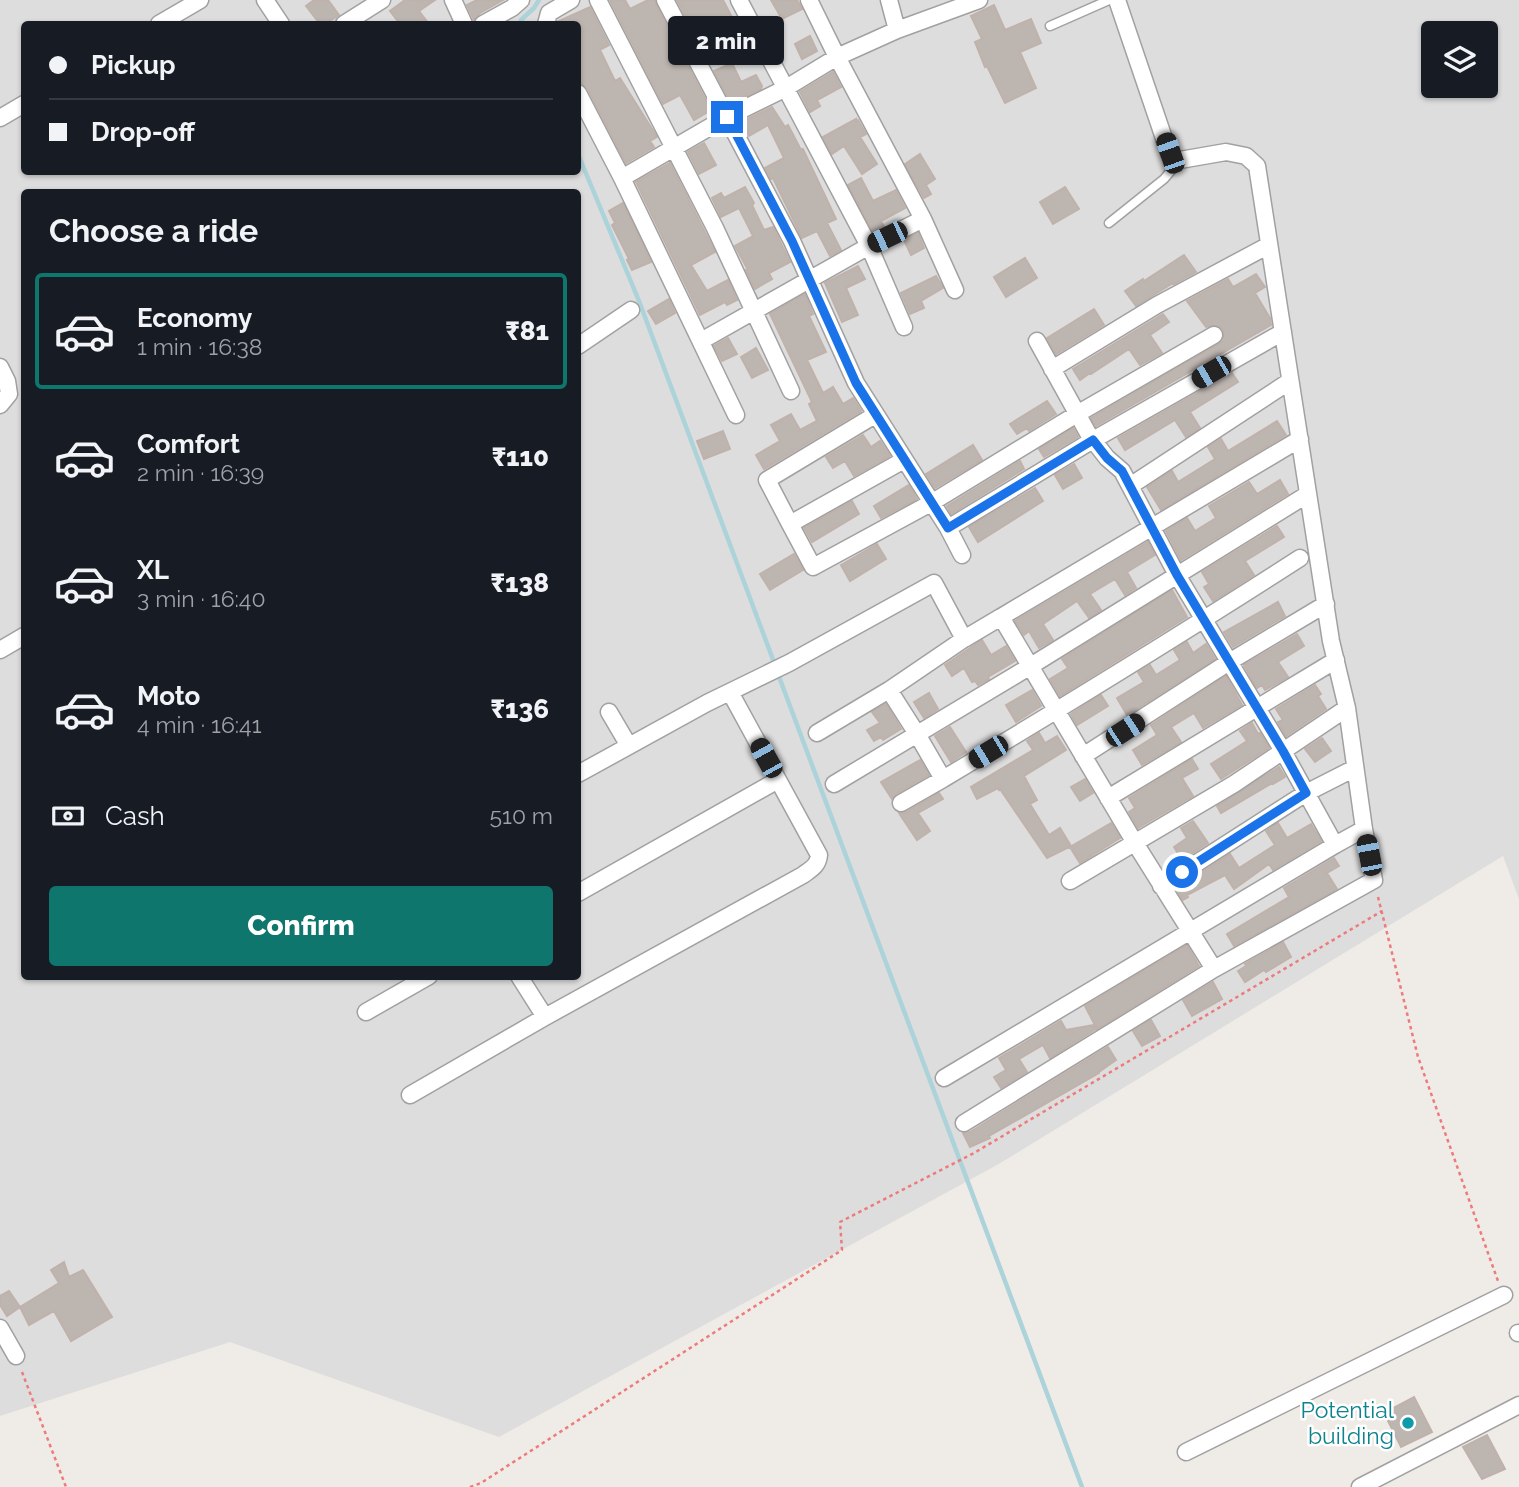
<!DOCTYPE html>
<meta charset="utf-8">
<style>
:root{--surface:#171b24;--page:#242831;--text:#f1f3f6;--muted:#9ea1a6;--line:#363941;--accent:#0f766e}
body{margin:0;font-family:Raleway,sans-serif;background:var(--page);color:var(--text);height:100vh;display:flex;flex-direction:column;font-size:26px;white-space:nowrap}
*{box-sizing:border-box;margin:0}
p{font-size:23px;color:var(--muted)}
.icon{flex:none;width:38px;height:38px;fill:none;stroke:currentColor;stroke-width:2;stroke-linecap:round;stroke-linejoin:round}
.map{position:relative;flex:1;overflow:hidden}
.sheet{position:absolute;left:21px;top:189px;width:560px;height:791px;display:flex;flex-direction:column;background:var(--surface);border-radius:7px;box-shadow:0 2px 5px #0004}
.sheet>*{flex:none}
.guide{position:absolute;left:21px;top:21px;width:560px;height:154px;border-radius:7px;box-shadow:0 2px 5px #0004;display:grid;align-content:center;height:154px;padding:0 28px;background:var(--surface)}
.tools{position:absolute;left:1421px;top:21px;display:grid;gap:14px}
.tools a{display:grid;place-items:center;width:77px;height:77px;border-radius:7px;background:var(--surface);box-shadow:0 2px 5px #0004;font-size:35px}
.end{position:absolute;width:32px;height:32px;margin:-16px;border:9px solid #1a73e8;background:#fff;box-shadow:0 0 0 4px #fff}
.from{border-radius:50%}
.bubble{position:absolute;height:49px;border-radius:7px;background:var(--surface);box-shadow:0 2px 5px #0004;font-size:23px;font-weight:800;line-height:49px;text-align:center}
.car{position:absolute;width:21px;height:42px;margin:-21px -10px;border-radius:9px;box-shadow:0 0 5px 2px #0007;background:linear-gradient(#222 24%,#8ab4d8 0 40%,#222 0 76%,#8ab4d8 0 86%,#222 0)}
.guide b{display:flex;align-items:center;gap:24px;height:66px;font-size:26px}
.guide b+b{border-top:2px solid var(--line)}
.guide i{width:18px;height:18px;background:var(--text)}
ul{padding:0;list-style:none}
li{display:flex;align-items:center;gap:21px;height:116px;margin:0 14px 10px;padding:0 14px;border:4px solid transparent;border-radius:7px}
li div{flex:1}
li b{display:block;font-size:26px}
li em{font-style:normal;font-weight:800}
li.current{border-color:var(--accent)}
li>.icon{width:63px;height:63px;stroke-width:1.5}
h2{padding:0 28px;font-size:32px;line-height:84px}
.pay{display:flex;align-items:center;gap:18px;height:77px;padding:0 28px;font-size:26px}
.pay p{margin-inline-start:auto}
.action{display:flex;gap:14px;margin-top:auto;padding:14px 28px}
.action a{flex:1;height:80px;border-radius:7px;background:var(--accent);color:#fff;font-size:28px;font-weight:800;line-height:80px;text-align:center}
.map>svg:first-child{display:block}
.residential{fill:#dedddd;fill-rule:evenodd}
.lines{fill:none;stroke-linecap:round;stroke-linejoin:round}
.stream{stroke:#acd3d9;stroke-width:4.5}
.building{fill:#bdb5b0;stroke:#c0b2ab;stroke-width:2}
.service-casing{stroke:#a1a1a1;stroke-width:11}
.minor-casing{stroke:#a1a1a1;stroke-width:19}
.path{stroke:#ed7b7b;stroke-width:2.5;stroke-dasharray:3.5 3.5;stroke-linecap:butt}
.service{stroke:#fff;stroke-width:8}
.minor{stroke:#fff;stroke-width:16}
.route{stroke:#1a73e8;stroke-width:9}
.culture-dot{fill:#0f9aa8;stroke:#fff;stroke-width:2.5}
.labels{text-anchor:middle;stroke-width:5;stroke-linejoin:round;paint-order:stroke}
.culture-label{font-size:23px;fill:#0d838f;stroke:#fff;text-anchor:end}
</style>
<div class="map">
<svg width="1519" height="1487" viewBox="0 0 1519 1487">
<rect width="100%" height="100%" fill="#efece7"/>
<path class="residential" d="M0,0H1519V899L1503,856L997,1165L499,1437L230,1342L0,1416ZM24,24H578V172H24ZM1433,33H1486V86H1433ZM24,192H578V976H24Z"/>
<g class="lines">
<path class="stream" d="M523,24L521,20L534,8L539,0
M578,154L639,301L775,665
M778,674L1082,1487"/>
</g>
<path class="building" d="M314,0H328L339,15L325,24H320L306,6Z
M405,0H435L419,11L429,24H400L390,11Z
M477,0H503L480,13L474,20L467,5Z
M610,0H625L630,9L648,0H655L656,5L711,110L694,120L680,95L663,104Z
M677,0H723L736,25L733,26L746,53L732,60L720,38L702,48Z
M771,0H797L802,9L782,19Z
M994,5L1005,30L1031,19L1041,43L1020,52L1036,88L1005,103L987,66L985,67L975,42L982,39L971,16Z
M590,7L609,45L600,50L615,81L620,78L657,137L650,141L654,147L626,163L587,88L580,83L578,79V24H557V22Z
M810,36L817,51L802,59L795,44Z
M732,63L741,82L756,75L762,86L761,89L731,103L714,71Z
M833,72L841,87L817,100L820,106L810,112L800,92Z
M772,107L785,127L788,125L801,150L803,149L836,219L827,223L841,250L830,256L817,231L802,238L773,178L771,179L765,168L784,158L768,125L749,136L741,122Z
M856,119V121L858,120L866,134L860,137L877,164L862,174L844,146L832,154L823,137Z
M704,143L716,165L699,174L688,152Z
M920,154L935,179L926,185L931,194L924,198L905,164Z
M670,163L715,252L691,265L707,291L728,280L737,300L727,305L725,302L700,315L636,182Z
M861,178L873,201L896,190L905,208L881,221L884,227L873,232L848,185Z
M745,187L754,203L752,205L764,230L773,227L790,262L769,273L772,279L755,289L746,270H748L735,246L753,236L739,208L721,217L712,198L721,193L724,198Z
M1065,187L1079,209L1053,224L1040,202Z
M623,203L651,262L632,270L627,260L629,259L612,225L615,223L609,211Z
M918,233L924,248L911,255L904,240Z
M1184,255L1196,272L1174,284L1173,283L1136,306L1125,291L1143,279L1144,281Z
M1025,258L1037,278L1006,297L994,277Z
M858,266L865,279L846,288L858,315L842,322L825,283Z
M1256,274L1265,287L1255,293L1270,318L1271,325L1096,426L1091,418L1223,341L1224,336L1223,329L1215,325L1206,327L1187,301L1228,279L1233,287Z
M936,276L943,288L921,301L924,308L910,314L901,293Z
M805,294L813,314L809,316L826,352L807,360L823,393L833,387L843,404L853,398L861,411L764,469L756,455L780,441L771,425L791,414L800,430L817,421L809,404L812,402L770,314Z
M669,299L675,313L656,324L648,311Z
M1094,309L1104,325L1056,354L1047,338Z
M1163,314L1169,322L1150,335L1162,353L1140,365L1129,349L1091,374L1090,373L1080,380L1073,369Z
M728,338L737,354L722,361L714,346Z
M756,348L768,370L752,378L741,357Z
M1232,373L1238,382L1190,412L1200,428L1186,437L1175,420L1125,450L1118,438Z
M1047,401L1056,414L1029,431L1027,428L1017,434L1010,424Z
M1277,421L1286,435L1161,510L1147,487L1172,471L1178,482L1215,459L1208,447L1221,439L1228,451Z
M1073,428L1078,437L1044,457L1039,449Z
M723,431L730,449L704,459L697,441Z
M863,435L871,447L880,441L890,456L854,476L845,461L833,468L826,457Z
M973,445L982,460L935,488L926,474Z
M1020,461L1024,469L951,514L947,506Z
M1074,464L1082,478L1063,489L1055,475Z
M1280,480L1288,494L1181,560L1166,531L1187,518L1195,531L1216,518L1209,506L1249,482L1257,494Z
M909,485L917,499L881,518L874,506Z
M1035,488L1043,501L978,542L969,527Z
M852,501L859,514L812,542L804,528Z
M1277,526L1284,537L1245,561L1254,575L1213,601L1204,587L1209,584L1202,572Z
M1148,542L1155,555L1127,572L1136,588L1125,595L1115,579L1090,594L1101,610L1089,618L1077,601L1043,624L1053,640L1039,648L1029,631L1024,635L1015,621Z
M877,544L886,559L850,581L841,565Z
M794,554L803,570L770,590L760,574Z
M1172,590L1187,617L1060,696L1050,679L1068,668L1062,659Z
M1278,602L1285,616L1233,647L1224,632Z
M1297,634L1304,646L1278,662L1288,677L1265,690L1262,685L1257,688L1244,665Z
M982,640L991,655L1006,646L1015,661L988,677L989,679L978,685L975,681L972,682L964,668L952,676L945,665Z
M1187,642L1193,653L1206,644L1215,659L1127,715L1117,698L1144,682L1138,672L1150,665L1156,675L1180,660L1174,650Z
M1226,676L1242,705L1203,728L1194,713L1171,727L1181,742L1142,765L1133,750L1157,735L1151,725Z
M1315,685L1321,694L1318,696L1326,709L1286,736L1278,722L1283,720L1276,709Z
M1032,690L1041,706L1016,722L1006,705Z
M929,693L938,709L924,718L914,702Z
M1101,695L1108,706L1077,725L1071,714Z
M886,704L901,729L883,740L881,737L874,741L867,730L880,723L872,712Z
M1252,723L1258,734L1260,733L1269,748L1221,779L1211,764L1247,741L1240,731Z
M950,727L966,752L951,762L935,736Z
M1039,733L1045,743L1057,736L1066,750L1024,776L1037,800L1030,804L1049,835L1060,828L1071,846L1047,858L1000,789L999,790L998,788L977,799L971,787L1033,750L1027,741Z
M1322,738L1331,751L1315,762L1305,749Z
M1192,759L1198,769L1182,778L1193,796L1138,828L1129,812L1135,808L1129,798Z
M920,760L929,775L896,794L892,799L881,782Z
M1279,767L1285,777L1273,784L1272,783L1221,813L1217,806Z
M1085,779L1093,793L1080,801L1071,787Z
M939,793L943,799L918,813L930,831L917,840L899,813L906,812Z
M1193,821L1208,843L1182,860L1174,847L1187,838L1181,828Z
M1111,823L1120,838L1080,863L1070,847Z
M1278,823L1287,838L1311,824L1321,841L1273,870L1269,864L1234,889L1225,875L1187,895L1188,897L1183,900L1176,889L1230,854L1239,868L1275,845L1266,831Z
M1334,858L1339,866L1327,873L1337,889L1234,946L1227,934L1289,897L1284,888Z
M1283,942L1291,957L1266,972L1264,970L1245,982L1238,971L1246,966L1245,964Z
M1187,945L1199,966L1097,1029L1085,1006Z
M1213,982L1222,999L1192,1016L1183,1000Z
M1151,1020L1160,1036L1142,1046L1133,1031Z
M1061,1021L1066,1030L1093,1025L1096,1029L1050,1058L1043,1045L1019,1059L1027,1072L1001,1088L994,1077L1006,1070L999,1058Z
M1108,1047L1116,1060L1099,1072V1073L989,1136L990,1138L970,1147L963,1133L970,1132Z
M64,1262L69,1277L83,1270L112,1317L71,1341L54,1311L29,1325L20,1307L59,1283L51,1270Z
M9,1291L20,1307L7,1316L0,1305V1296Z
M1414,1397L1432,1432L1401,1447L1384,1413Z
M1487,1435L1505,1469L1482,1479L1463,1447Z"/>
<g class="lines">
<defs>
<path id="service" d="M1050,26L1109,0
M1109,223L1164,179L1180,160"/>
<path id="minor" d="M265,0L281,24
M453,0L464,24
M598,0L715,228L791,391
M665,0L792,241L856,383L948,528L962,555
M739,0L869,246L904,327
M809,0L837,57L923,219L955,290
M889,0L897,30
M159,24L200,0
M344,24L382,0
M483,24L512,8L521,0
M546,24L549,13L571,0
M578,93L622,178L736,415
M0,118L24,104
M622,178L727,117L786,88L837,57L897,30L979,0
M701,341L869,246L923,219
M1037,341L1089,435L1107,458L1122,471L1130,486L1177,575L1283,751L1335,845L1364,829
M578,346L631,310
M0,367L7,381L9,394L0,405
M1052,369L1157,305L1269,245
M875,415L767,480L790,524L904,460
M1130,486L1290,381
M790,524L813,567L931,503L1077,414L1214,335
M948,528L1093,440L1283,332
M0,650L24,636
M889,690L917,734L943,779C1063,707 1182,634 1300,558
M609,712L629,746
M817,733L889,690L964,639L1001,617
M1083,756L1229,662L1326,604
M578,774L707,703L789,663L934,583L964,639
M834,784L1029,667L1308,494
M1108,798L1336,660
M901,803L943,779
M1070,881L1234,784L1347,708
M1161,886L1306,793L1355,768
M578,893L778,780
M1214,969L1135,843L1001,617L1300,439
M519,976L545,1017
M366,1012L429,976
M944,1078L1335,845
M410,1095L545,1017L803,875C811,869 818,866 819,855L730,692
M964,1123L1214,969L1374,880L1364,829L1347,708L1331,641L1257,166L1246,156L1226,152L1180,160L1173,159L1169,153L1117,0
M0,1328L16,1356
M1518,1333H1519
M1186,1452L1504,1295
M1360,1487L1519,1405"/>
</defs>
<use href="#service" class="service-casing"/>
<use href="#minor" class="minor-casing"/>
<path class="path" d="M1378,897L1418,1057L1498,1281
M22,1372L66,1487
M470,1487L481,1483L842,1250L840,1222L974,1153L1382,911"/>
<use href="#service" class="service"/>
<use href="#minor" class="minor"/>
</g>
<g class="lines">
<path class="route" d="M727,117L792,241L856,383L948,528L1093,440L1107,458L1122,471L1177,575L1283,751L1306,793L1182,872"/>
</g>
<circle class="culture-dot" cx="1408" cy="1423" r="7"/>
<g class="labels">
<g class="culture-label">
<text x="1394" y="1418">Potential<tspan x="1394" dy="26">building</tspan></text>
</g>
</g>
</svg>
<div class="tools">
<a><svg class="icon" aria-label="layers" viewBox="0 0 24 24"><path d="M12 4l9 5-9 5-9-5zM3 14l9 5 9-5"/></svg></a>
</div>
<i class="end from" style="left:1182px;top:872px"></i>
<i class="end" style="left:727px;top:117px"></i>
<div class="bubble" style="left:668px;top:16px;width:116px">2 min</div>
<i class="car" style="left:1170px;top:153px;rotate:341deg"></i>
<i class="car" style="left:887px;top:237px;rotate:244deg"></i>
<i class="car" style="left:1211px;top:372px;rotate:240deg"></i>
<i class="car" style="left:1125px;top:730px;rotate:57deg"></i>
<i class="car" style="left:988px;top:752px;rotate:239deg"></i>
<i class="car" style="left:766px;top:758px;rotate:331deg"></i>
<i class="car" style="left:1369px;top:855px;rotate:349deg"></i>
<div class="guide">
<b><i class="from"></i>Pickup</b>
<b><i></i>Drop-off</b>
</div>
<section class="sheet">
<h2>Choose a ride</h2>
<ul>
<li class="current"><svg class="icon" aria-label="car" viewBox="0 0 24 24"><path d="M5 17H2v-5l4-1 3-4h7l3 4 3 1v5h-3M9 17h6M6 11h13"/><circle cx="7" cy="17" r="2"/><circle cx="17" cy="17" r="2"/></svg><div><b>Economy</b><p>1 min · 16:38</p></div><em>₹81</em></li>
<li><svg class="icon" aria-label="car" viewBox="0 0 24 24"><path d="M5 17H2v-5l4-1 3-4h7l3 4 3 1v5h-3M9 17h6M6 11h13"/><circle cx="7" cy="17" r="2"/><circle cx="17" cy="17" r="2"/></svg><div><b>Comfort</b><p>2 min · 16:39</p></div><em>₹110</em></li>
<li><svg class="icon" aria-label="car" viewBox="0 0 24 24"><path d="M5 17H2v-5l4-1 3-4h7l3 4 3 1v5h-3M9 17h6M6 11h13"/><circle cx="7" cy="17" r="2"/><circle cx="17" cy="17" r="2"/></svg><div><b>XL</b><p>3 min · 16:40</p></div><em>₹138</em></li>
<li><svg class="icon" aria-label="car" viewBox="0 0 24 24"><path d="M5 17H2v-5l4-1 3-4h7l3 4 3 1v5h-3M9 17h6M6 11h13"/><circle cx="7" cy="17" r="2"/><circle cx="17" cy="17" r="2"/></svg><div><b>Moto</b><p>4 min · 16:41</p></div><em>₹136</em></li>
</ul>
<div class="pay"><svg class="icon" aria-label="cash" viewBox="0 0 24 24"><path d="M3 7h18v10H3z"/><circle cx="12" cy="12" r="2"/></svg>Cash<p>510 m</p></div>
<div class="action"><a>Confirm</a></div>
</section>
</div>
